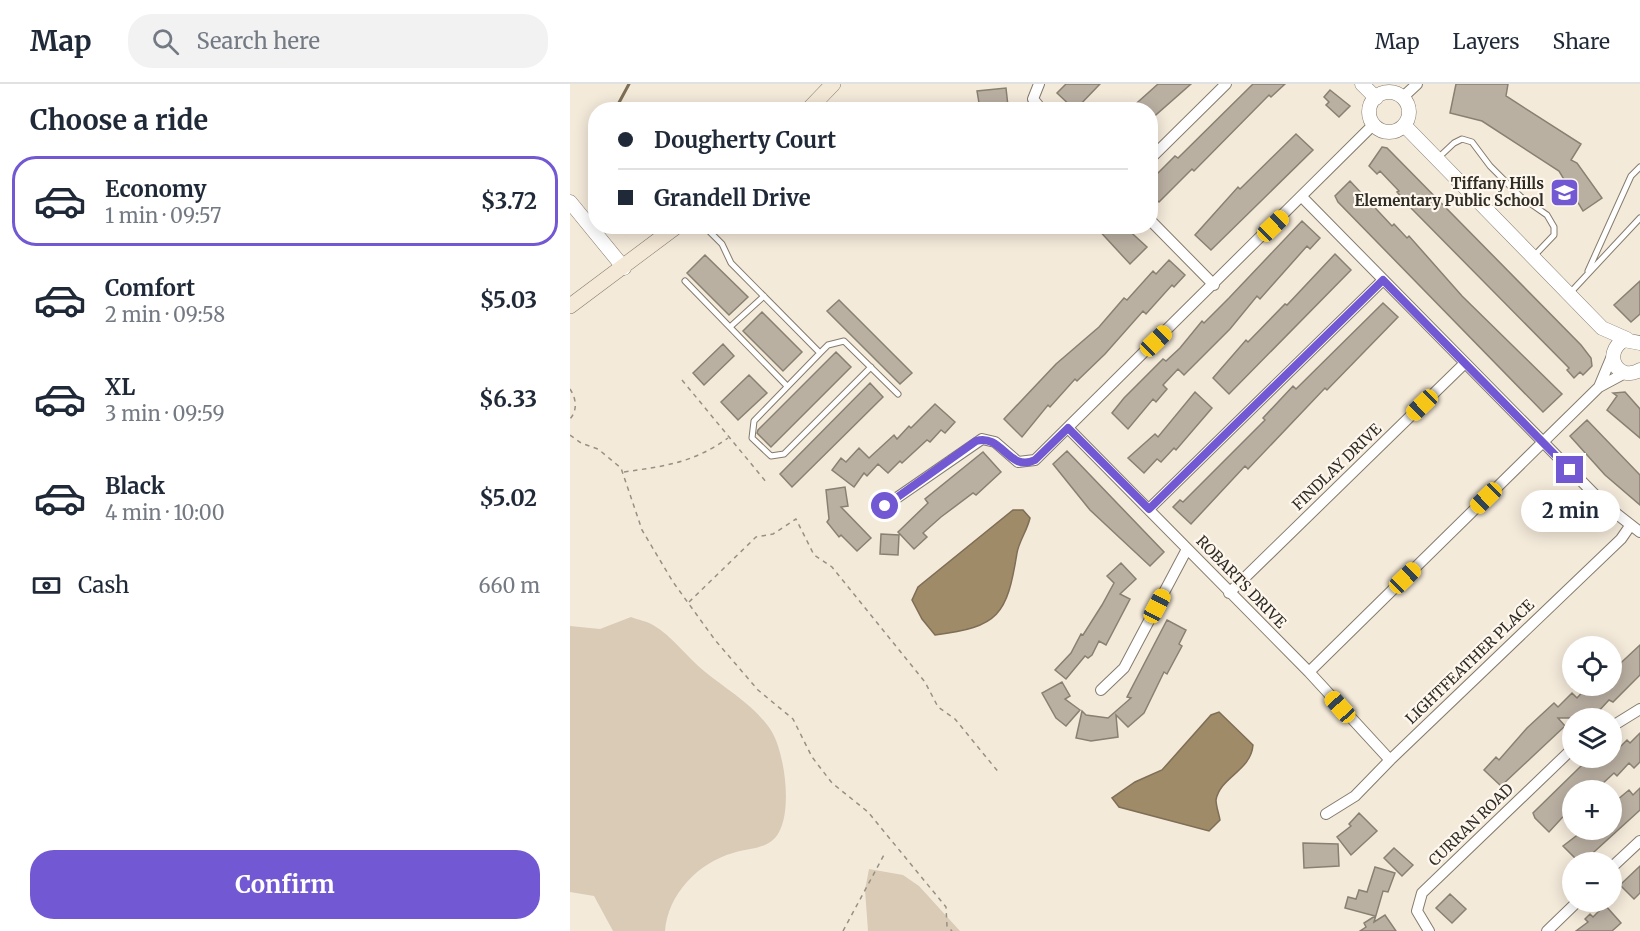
<!DOCTYPE html>
<meta charset="utf-8">
<style>
:root{--surface:#fff;--page:#f2f2f3;--text:#1f2937;--muted:#747a83;--line:#e0e1e3;--accent:#7258d2}
body{margin:0;font-family:Merriweather,serif;background:var(--page);color:var(--text);height:100vh;display:flex;flex-direction:column;font-size:22px;white-space:nowrap}
*{box-sizing:border-box;margin:0}
p{font-size:20px;color:var(--muted)}
.icon{flex:none;width:33px;height:33px;fill:none;stroke:currentColor;stroke-width:2;stroke-linecap:round;stroke-linejoin:round}
.map{position:relative;flex:1;overflow:hidden}
.sheet{display:flex;flex-direction:column;background:var(--surface);width:570px}
.sheet>*{flex:none}
.guide{position:absolute;left:18px;top:18px;width:570px;height:132px;border-radius:24px;box-shadow:0 3px 15px #0003;display:grid;align-content:center;height:132px;padding:0 30px;background:var(--surface)}
.fabs{position:absolute;left:992px;top:552px;display:grid;gap:12px}
.fabs a{display:grid;place-items:center;width:60px;height:60px;border-radius:50%;background:var(--surface);box-shadow:0 3px 15px #0003;font-size:30px}
.end{position:absolute;width:27px;height:27px;margin:-14px;border:8px solid #7258d2;background:#fff;box-shadow:0 0 0 3px #fff}
.from{border-radius:50%}
.bubble{position:absolute;height:42px;border-radius:21px;background:var(--surface);box-shadow:0 3px 15px #0003;font-size:20px;font-weight:700;line-height:42px;text-align:center}
.car{position:absolute;width:18px;height:36px;margin:-18px -9px;border-radius:8px;box-shadow:0 0 4px 2px #0007;background:linear-gradient(#f5c518 24%,#345 0 40%,#f5c518 0 76%,#345 0 86%,#f5c518 0)}
.guide b{display:flex;align-items:center;gap:21px;height:57px;font-size:22px}
.guide b+b{border-top:2px solid var(--line)}
.guide i{width:15px;height:15px;background:var(--text)}
ul{padding:0;list-style:none}
li{display:flex;align-items:center;gap:18px;height:90px;margin:0 12px 9px;padding:0 18px;border:3px solid transparent;border-radius:24px}
li div{flex:1}
li b{display:block;font-size:22px}
li em{font-style:normal;font-weight:700}
li.current{border-color:var(--accent)}
li>.icon{width:54px;height:54px;stroke-width:1.5}
h2{padding:0 30px;font-size:27px;line-height:72px}
.pay{display:flex;align-items:center;gap:15px;height:66px;padding:0 30px;font-size:22px}
.pay p{margin-inline-start:auto}
.button{display:flex;gap:12px;margin-top:auto;padding:12px 30px}
.button a{flex:1;height:69px;border-radius:24px;background:var(--accent);color:#fff;font-size:24px;font-weight:700;line-height:69px;text-align:center}
header{display:flex;align-items:center;gap:36px;box-sizing:border-box;height:84px;padding:0 30px;background:var(--surface);border-bottom:2px solid var(--line)}
header strong{font-size:28px}
nav{display:flex;gap:33px;margin-inline-start:auto;font-size:21px}
.search{width:420px;height:54px;background:var(--page);display:flex;align-items:center;gap:15px;box-sizing:border-box;padding:0 21px;border-radius:24px;color:var(--muted);font-size:22px}
main{display:flex;flex:1;min-height:0}
.map>svg:first-child{display:block}
.green{fill:#d9cbb6}
.water{fill:#a08b69;stroke:#7e6e55;stroke-width:1.5}
.lines{fill:none;stroke-linecap:round;stroke-linejoin:round}
.stream{stroke:#7e6e55;stroke-width:3}
.building{fill:#bab0a2;stroke:#888072;stroke-width:1.5}
.service-casing{stroke:#847b6d;stroke-width:7}
.minor-casing{stroke:#847b6d;stroke-width:12}
.tertiary-casing{stroke:#847b6d;stroke-width:15}
.secondary-casing{stroke:#847b6d;stroke-width:16}
.path{stroke:#979085;stroke-width:1.5;stroke-dasharray:4.5 4.5;stroke-linecap:butt}
.service{stroke:#fff;stroke-width:5}
.minor{stroke:#fff;stroke-width:10}
.tertiary{stroke:#fff;stroke-width:14}
.secondary{stroke:#f4e8d6;stroke-width:15}
.route{stroke:#7258d2;stroke-width:8}
.labels{text-anchor:middle;stroke-width:4.5;stroke-linejoin:round;paint-order:stroke}
.poi-label{font-size:15px;font-weight:bold;fill:#2f2b25;stroke:#fdf7ee;text-anchor:end}
.street-label{font-size:15px;fill:#2f2b25;stroke:#fdf7ee}
</style>
<header>
<strong>Map</strong>
<div class="search"><svg class="icon" aria-label="search" viewBox="0 0 24 24"><circle cx="10" cy="10" r="6"/><path d="M15 15l6 6"/></svg>Search here</div>
<nav><a>Map</a><a>Layers</a><a>Share</a></nav>
</header>
<main>
<section class="sheet">
<h2>Choose a ride</h2>
<ul>
<li class="current"><svg class="icon" aria-label="car" viewBox="0 0 24 24"><path d="M5 17H2v-5l4-1 3-4h7l3 4 3 1v5h-3M9 17h6M6 11h13"/><circle cx="7" cy="17" r="2"/><circle cx="17" cy="17" r="2"/></svg><div><b>Economy</b><p>1 min · 09:57</p></div><em>$3.72</em></li>
<li><svg class="icon" aria-label="car" viewBox="0 0 24 24"><path d="M5 17H2v-5l4-1 3-4h7l3 4 3 1v5h-3M9 17h6M6 11h13"/><circle cx="7" cy="17" r="2"/><circle cx="17" cy="17" r="2"/></svg><div><b>Comfort</b><p>2 min · 09:58</p></div><em>$5.03</em></li>
<li><svg class="icon" aria-label="car" viewBox="0 0 24 24"><path d="M5 17H2v-5l4-1 3-4h7l3 4 3 1v5h-3M9 17h6M6 11h13"/><circle cx="7" cy="17" r="2"/><circle cx="17" cy="17" r="2"/></svg><div><b>XL</b><p>3 min · 09:59</p></div><em>$6.33</em></li>
<li><svg class="icon" aria-label="car" viewBox="0 0 24 24"><path d="M5 17H2v-5l4-1 3-4h7l3 4 3 1v5h-3M9 17h6M6 11h13"/><circle cx="7" cy="17" r="2"/><circle cx="17" cy="17" r="2"/></svg><div><b>Black</b><p>4 min · 10:00</p></div><em>$5.02</em></li>
</ul>
<div class="pay"><svg class="icon" aria-label="cash" viewBox="0 0 24 24"><path d="M3 7h18v10H3z"/><circle cx="12" cy="12" r="2"/></svg>Cash<p>660 m</p></div>
<div class="button"><a>Confirm</a></div>
</section>
<div class="map">
<svg width="1070" height="847" viewBox="0 0 1070 847">
<rect width="100%" height="100%" fill="#f4eada"/>
<path class="green" d="M61,533C68,536 77,537 83,541C102,552 117,573 134,587C157,606 186,622 202,648C215,670 224,733 205,754C193,766 178,764 163,769C128,779 98,810 95,847H43L24,812L0,808V542L30,545Z
M299,785L333,791L349,802L390,847H298L295,806Z"/>
<path class="water" d="M443,426H453L460,434C457,447 449,457 447,469C437,531 429,543 365,551L352,535L342,516L348,503Z
M649,628L683,661C681,687 650,693 646,716C646,722 649,730 650,736L639,747L549,723L542,714L565,698L592,686L641,631Z"/>
<g class="lines">
<path class="stream" d="M45,26L59,0
M23,119L26,112"/>
</g>
<path class="building" d="M496,0H530L505,26L487,9Z
M588,0H621L580,36V26H559Z
M683,0H715L701,13L699,11L624,87L622,85L589,118L580,110V97L605,72L608,74Z
M886,0H938L936,12L1011,60L1001,76L1007,79L1032,114L1013,127L989,87L912,37L880,29Z
M436,4L438,22L410,25L407,7Z
M760,6L780,22L769,33L756,21L759,18L754,13Z
M726,50L743,66L641,166L625,151L668,103L670,105Z
M812,63L817,64L1011,261L1021,274L1022,282L1013,291L1010,288L1004,294L997,286L999,284L840,123L827,108L829,107L810,87L807,90L799,82Z
M780,97L822,142L824,140L837,154L839,152L892,212L992,310L973,328L768,118L765,112Z
M732,137L750,154L740,165L737,162L690,215L687,212L660,245L614,291L608,285L593,301L597,305L586,318L583,315L558,345L542,329L554,314L593,275L596,277L610,264L632,237L634,239L659,214Z
M525,142H554L577,163L560,180Z
M765,170L781,186L659,310L643,294L676,256L678,258L715,220L717,221Z
M135,171L178,213L159,231L117,189Z
M599,176L615,191L604,203L602,201L576,230L573,227L535,270L507,297L505,295L480,323L478,321L452,353L434,335L486,280L529,243L554,214L557,216L583,187L586,190Z
M1070,197V230L1061,238L1044,221Z
M269,216L342,289L330,300L257,227Z
M813,219L828,233L757,306L755,304L678,385L675,382L621,440L603,423L610,416L613,418L695,336L693,334L723,302L726,305Z
M192,228L232,268L213,287L173,247Z
M153,260L164,272L134,301L123,289Z
M266,268L281,283L201,363L187,349L188,346Z
M179,291L197,309L168,336L151,318Z
M300,299L313,313L222,403L210,390Z
M625,308L642,324L606,366L604,364L591,378L587,375L574,389L558,374L585,350L588,353Z
M1055,308L1070,325V354L1037,326L1047,312L1043,309Z
M365,320L385,338L375,349L371,346L360,358L357,356L332,379L330,377L318,389L308,380L297,392L294,389L284,403L262,386L271,374L276,378L289,364L299,374L324,351L327,355L339,342L341,344Z
M1017,336L1070,391V421L1035,391L1000,352Z
M497,367L594,468L580,482L520,426L483,380Z
M413,368L431,388L406,411L403,409L371,433L353,449L357,453L344,465L328,448L358,419L355,415Z
M275,403L278,422L271,423L301,454L287,467L271,451L269,453L257,438L259,435L256,406Z
M311,450L329,451L328,471L310,470Z
M551,479L566,495L550,510L560,515L536,561L529,557L522,571L518,574L515,572L496,595L485,586L501,569L511,550L513,551L532,521L544,499L537,492Z
M597,536L616,546L609,560L612,562L597,590L594,588L574,629L558,643L546,631L548,653L521,657L506,654L512,627L516,631L538,634L561,614L557,613Z
M1070,561V591L1043,618L1039,616L1026,630L1021,625L1011,634H988L995,642L931,702L914,686L926,673L929,676L957,644L984,619L988,623L1002,609L1007,614L1018,602H1041V588Z
M492,598L500,612L495,615L510,626L496,642L486,634L472,609Z
M1070,649V678L1064,684L1059,679L1047,692L1044,689L1031,701L1028,698L1019,706H1002V723L979,748L965,734L963,729L1010,683L1021,674L1032,677L1041,674V664L1045,668L1057,656L1060,659Z
M1070,704V726L1013,778L1008,777L993,762L1014,746H1041V721L1059,706L1063,711Z
M789,729L807,747L781,771L767,753L781,742L779,740Z
M733,759L768,760L769,782L734,784Z
M824,764L843,781L832,792L814,774Z
M1070,782V809L1064,815L1050,801Z
M805,783L825,789L818,808L813,807L804,838L815,831L826,847H790L796,843L794,839L805,832L775,824L778,813L786,815L789,806L797,808Z
M880,810L896,825L882,839L866,824Z
M1035,821L1051,839L1042,847H1006L1018,838L1015,835L1020,830L1023,833Z"/>
<g class="lines">
<defs>
<path id="service" d="M868,74L884,59L892,55L902,58L920,82L951,113L977,131L984,143V151L964,172
M134,142L152,160L161,179L250,269L258,261L274,257L328,310
M1018,187L1061,92L1070,83
M115,197L217,302
M1000,209L1070,134
M160,243L194,212
M250,269L184,337L182,354L201,372L214,370L301,283"/>
<path id="minor" d="M469,0L463,15L472,26
M833,13L847,0
M580,75L656,0
M732,113L1034,420L1070,448
M580,136L644,201
M1029,303L1055,289
M498,344L739,588L820,676
M315,422L412,355L425,358L448,378L465,376L804,40
M579,425L813,196
M659,509L895,279
M739,588L1029,303L1042,272
M531,606L554,584L617,465
M1041,643L1070,625
M756,730L785,712L820,676L1051,455L1060,442
M1041,784L1070,757
M859,847L847,827L852,809L1002,665
M977,847L1007,818"/>
<path id="tertiary" d="M792,0L806,14
M799 28a20 20 0 1 1 40 0a20 20 0 1 1-40 0Z
M834,41L1032,244L1057,255
M0,118L54,184
M1070,259L1054,256C1032,269 1047,299 1070,286"/>
<path id="secondary" d="M238,26L263,0
M0,222L107,142"/>
</defs>
<use href="#service" class="service-casing"/>
<use href="#minor" class="minor-casing"/>
<use href="#tertiary" class="tertiary-casing"/>
<use href="#secondary" class="secondary-casing"/>
<path class="path" d="M112,296L197,399
M0,305C6,314 8,326 0,335
M0,351L11,359L28,365L51,384L72,446L103,498L145,556L188,606L223,635L242,673L262,699L298,728L376,823L377,842L382,847
M54,388C95,382 123,379 158,354
M119,518L186,453L203,450L226,435L244,471L262,483L355,598L368,623L385,635L430,690
M273,847L315,769"/>
<use href="#service" class="service"/>
<use href="#minor" class="minor"/>
<use href="#tertiary" class="tertiary"/>
<use href="#secondary" class="secondary"/>
</g>
<g class="lines">
<path class="route" d="M315,422L406,357C432,349 439,389 465,376L498,344L579,425L813,196L1000,386"/>
</g>
<defs>
<symbol id="school-square" viewBox="-11 -11 22 22"><rect x="-9" y="-9" width="18" height="18" rx="4" fill="#7258d2" stroke="#fdf7ee"/><path d="M0-5L7-2L0 1L-7-2ZM-4 1L0 2.5L4 1V4Q0 6-4 4Z" fill="#fff"/></symbol>
</defs>
<g fill-rule="evenodd">
<use href="#school-square" x="978" y="92" width="33" height="33"/>
</g>
<g class="labels">
<g class="poi-label">
<text x="974" y="105">Tiffany Hills<tspan x="974" dy="17">Elementary Public School</tspan></text>
</g>
<g class="street-label">
<text transform="translate(767 383) rotate(-44)" y="5">FINDLAY DRIVE</text>
<text transform="translate(671 498) rotate(46)" y="5">ROBARTS DRIVE</text>
<text transform="translate(900 578) rotate(-44)" y="5">LIGHTFEATHER PLACE</text>
<text transform="translate(901 741) rotate(-44)" y="5">CURRAN ROAD</text>
</g>
</g>
</svg>
<div class="fabs">
<a><svg class="icon" aria-label="locate" viewBox="0 0 24 24"><circle cx="12" cy="12" r="6"/><path d="M12 2v4M12 18v4M2 12h4M18 12h4"/></svg></a>
<a><svg class="icon" aria-label="layers" viewBox="0 0 24 24"><path d="M12 4l9 5-9 5-9-5zM3 14l9 5 9-5"/></svg></a>
<a>+</a>
<a>−</a>
</div>
<i class="end from" style="left:315px;top:422px"></i>
<i class="end" style="left:1000px;top:386px"></i>
<div class="bubble" style="left:951px;top:406px;width:99px">2 min</div>
<i class="car" style="left:703px;top:142px;rotate:46deg"></i>
<i class="car" style="left:586px;top:257px;rotate:46deg"></i>
<i class="car" style="left:852px;top:321px;rotate:226deg"></i>
<i class="car" style="left:916px;top:414px;rotate:226deg"></i>
<i class="car" style="left:835px;top:494px;rotate:46deg"></i>
<i class="car" style="left:587px;top:522px;rotate:28deg"></i>
<i class="car" style="left:770px;top:623px;rotate:318deg"></i>
<div class="guide">
<b><i class="from"></i>Dougherty Court</b>
<b><i></i>Grandell Drive</b>
</div>
</div>
</main>
